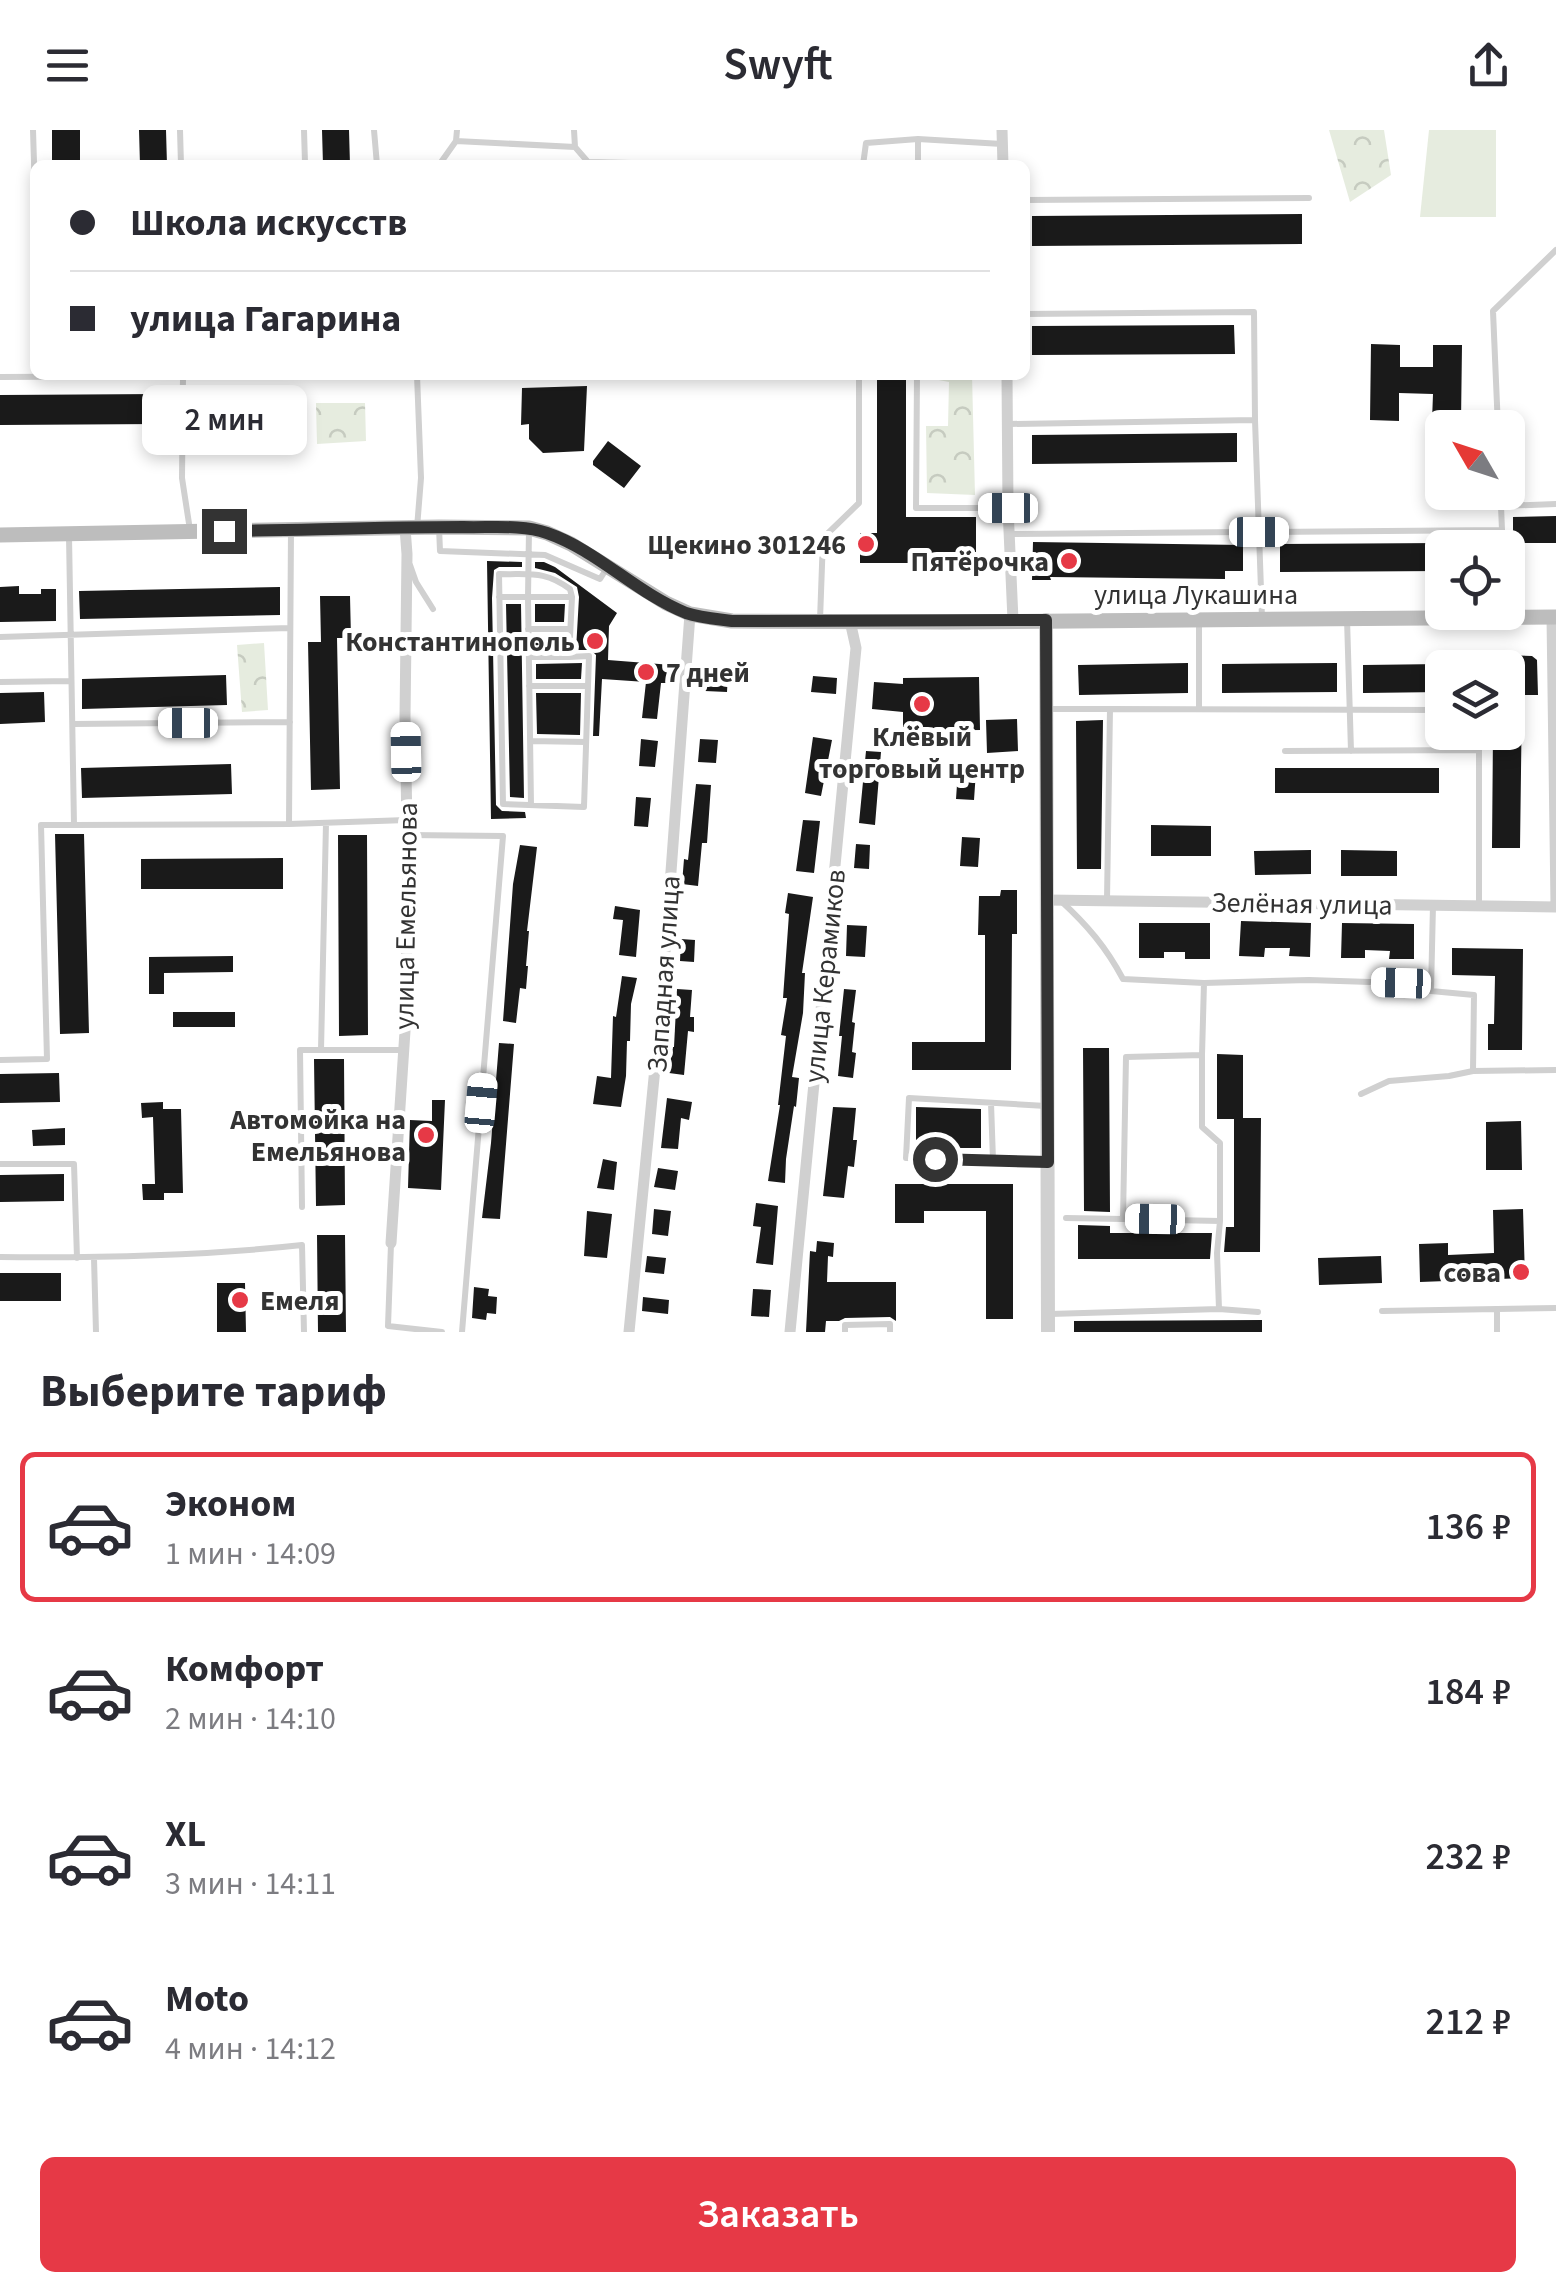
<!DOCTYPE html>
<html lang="ru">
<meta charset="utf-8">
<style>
:root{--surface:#fff;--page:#f2f2f3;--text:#2b2b33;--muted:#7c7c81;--line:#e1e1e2;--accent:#e63946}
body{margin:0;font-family:"Source Sans 3",sans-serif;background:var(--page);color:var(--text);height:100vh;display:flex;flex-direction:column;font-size:38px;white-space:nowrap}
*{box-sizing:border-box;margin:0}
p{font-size:32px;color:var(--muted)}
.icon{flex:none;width:55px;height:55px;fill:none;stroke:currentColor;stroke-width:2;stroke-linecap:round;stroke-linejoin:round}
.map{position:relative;height:1202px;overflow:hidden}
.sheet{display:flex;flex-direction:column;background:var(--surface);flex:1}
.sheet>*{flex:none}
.guide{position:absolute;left:30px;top:30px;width:1000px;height:220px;border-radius:15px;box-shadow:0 5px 15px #0003;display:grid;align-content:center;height:220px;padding:0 40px;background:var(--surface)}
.needle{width:65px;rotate:309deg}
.controls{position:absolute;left:1425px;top:280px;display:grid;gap:20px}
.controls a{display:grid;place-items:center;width:100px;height:100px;border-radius:15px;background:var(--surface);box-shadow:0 5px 15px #0003;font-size:50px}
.end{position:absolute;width:45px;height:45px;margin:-22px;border:12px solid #333;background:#fff;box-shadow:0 0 0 5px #fff}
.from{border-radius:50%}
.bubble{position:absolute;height:70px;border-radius:15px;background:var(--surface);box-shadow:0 5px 15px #0003;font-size:32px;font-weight:600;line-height:70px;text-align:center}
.car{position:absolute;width:30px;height:60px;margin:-30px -15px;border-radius:12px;box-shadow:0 0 8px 2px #0007;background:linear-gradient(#fff 24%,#345 0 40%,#fff 0 76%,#345 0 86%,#fff 0)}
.guide b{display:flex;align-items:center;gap:35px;height:95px;font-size:38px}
.guide b+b{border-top:2px solid var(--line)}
.guide i{width:25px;height:25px;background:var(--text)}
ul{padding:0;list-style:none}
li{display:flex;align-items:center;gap:30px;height:150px;margin:0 20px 15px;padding:0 20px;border:5px solid transparent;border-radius:15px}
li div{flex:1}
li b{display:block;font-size:38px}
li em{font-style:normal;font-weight:600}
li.selected{border-color:var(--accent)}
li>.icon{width:90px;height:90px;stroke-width:1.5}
h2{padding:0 40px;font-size:45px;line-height:120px}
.button{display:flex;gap:20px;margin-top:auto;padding:20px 40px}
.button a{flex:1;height:115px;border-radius:15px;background:var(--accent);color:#fff;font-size:40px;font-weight:600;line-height:115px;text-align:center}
header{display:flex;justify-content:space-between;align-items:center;height:130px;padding:0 40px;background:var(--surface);font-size:45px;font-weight:600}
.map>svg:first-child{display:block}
.green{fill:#e6ecdf}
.forest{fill:url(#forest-crowns)}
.building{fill:#1a1a1a}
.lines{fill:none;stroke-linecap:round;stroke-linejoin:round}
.service{stroke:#d0d0d0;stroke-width:6}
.minor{stroke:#d0d0d0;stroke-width:11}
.tertiary{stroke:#d0d0d0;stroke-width:14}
.secondary{stroke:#bdbdbd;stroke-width:15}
.route{stroke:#333;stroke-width:12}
.poi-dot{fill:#e63946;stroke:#fff;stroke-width:4}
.labels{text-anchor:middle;stroke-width:10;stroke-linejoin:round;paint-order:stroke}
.poi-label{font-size:28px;font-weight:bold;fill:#333;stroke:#fff;text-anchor:end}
.street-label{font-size:28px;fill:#333;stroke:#fff}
</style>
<header><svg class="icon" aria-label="menu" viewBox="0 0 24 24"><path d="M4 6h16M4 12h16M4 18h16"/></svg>Swyft<svg class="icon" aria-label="share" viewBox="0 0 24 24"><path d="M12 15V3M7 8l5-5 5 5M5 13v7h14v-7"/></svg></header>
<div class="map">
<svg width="1556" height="1202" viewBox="0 0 1556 1202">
<defs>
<pattern id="forest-crowns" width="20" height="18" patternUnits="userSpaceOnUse" patternTransform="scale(2.5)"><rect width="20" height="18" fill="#e6ecdf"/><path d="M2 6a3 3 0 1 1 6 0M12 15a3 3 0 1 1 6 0" fill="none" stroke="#c6cbc0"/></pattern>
</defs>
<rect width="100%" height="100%" fill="#fff"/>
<path class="green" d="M1429,0H1496V87H1420Z"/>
<path class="forest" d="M1329,0H1384L1391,45L1350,72Z
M923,245H972L975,365L927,363L926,296H948L949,252L923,247Z
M316,273H365L366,311L317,314Z
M264,513L268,580L242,582L237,515Z"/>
<path class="building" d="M52,0H80V35H52Z
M139,0H166L167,35H140Z
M322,0H349L350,35H323Z
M1302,84V114L1032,116V86Z
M1234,195L1235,224L1032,225V196Z
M1371,214L1400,215V237H1433V215H1462L1461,292L1432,291L1433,264L1399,263V291L1370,290Z
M877,245H906V387H976V433H860V403H877Z
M587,256L584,321L543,323L529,309V294L521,295L522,258Z
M160,264V294L0,295V265Z
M1237,303V332L1032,334V305Z
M608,311L641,336L624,358L593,335V331Z
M1556,386V413H1513V387Z
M1033,412L1243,415V441H1225V449L1050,447L1051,450H1032Z
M1442,413V441L1280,442V414Z
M487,431L522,432V437H499L494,440L492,468L496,675L502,681L525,682L526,688L491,689Z
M535,432H544L555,437L617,483L609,496L608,530L672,535L670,553H661L657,589L642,588L646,552L602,549L599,606H593L596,525L591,520H576L579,467L577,457L555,443L535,438Z
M19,456V464H41V459H56V491L0,492V457Z
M280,457V485L80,489L79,461Z
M320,466H350L351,508H337L340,659L311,660L308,512H321Z
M506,474H521L524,668L510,667Z
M535,474H565L564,492H535Z
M535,506H563L562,520H536Z
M1500,525L1532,526L1537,530L1538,565H1522L1520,718H1492L1493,602H1508V538H1491L1495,527Z
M582,533L581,549H536V534Z
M1188,533V563L1079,565L1078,535Z
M1337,533V562L1222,563V534Z
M1442,534V562L1363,563V535Z
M706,543H728L727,562L705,561Z
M226,545L227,575L82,579V549Z
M813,546L837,548L836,564L811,562Z
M979,547L980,600L903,601V582L872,579L874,552L903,554V548Z
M44,562L45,592L0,594V563Z
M536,563H581L580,605L537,604Z
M1017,589L1018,621L987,623L986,590Z
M1103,590L1101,739H1077L1076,591Z
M813,607L832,610L821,666L805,663Z
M641,609L658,611L655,637L639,636Z
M700,609L718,610L716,633L698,632Z
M866,621L881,622L875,695L859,693Z
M231,634L232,664L82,668L81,638Z
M1275,638H1439V663H1275Z
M958,640L976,641L974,670L956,669Z
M696,654L711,655L707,713H702L698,756L682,754L684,729L688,730Z
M636,667L651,668L648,697L634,696Z
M803,690L820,691L814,743L796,741Z
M1151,695L1211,696V726H1151Z
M55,704H84L89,903L60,904Z
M338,705H367L368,905L339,906Z
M962,707L980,708L978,737L960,736Z
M856,714L870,715L869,739L854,738Z
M520,715L537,717L527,801H529L526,836H528L526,859L520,858L516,893L503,891L513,754Z
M1311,720V744L1255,745L1254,721Z
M1341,720L1397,721V746H1341Z
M283,728V759H141V729Z
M1001,760H1017V804H1012L1011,940H912V912H985V805H978L979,766H1000Z
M788,763L813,767L802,843H805L803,883L792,947L799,948L796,977L794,976L786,1029L785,1053L768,1051L780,975H778L786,906L781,905L787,868H783L789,784L785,783Z
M615,776L640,780L636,827L619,825L623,790L613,789Z
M1241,791L1311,793L1310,827L1289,826L1290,818H1265L1264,827L1239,826Z
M1139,793H1210V829H1185V822H1164V828H1139Z
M1342,793L1414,794V829H1389L1390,821L1365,820V828H1341Z
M847,795L867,796L865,827L846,826Z
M681,809L695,810L694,832L680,831Z
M1452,818L1523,819L1522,920H1488V894H1494L1495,846L1452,845Z
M233,826V842L164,843V864H149V827Z
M622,846L637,848L631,874L630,911H627L626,946L621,977L593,974L597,946L611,948L613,886L616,887Z
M677,859L692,860L690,887H694V902L688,901L684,945L669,943L672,917H674Z
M844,859L856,860L852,892L855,893L852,922L856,923L853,948L838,946L842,906H839Z
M173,882H235V897H173Z
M499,913L514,914L500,1089L482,1088L491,1013Z
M1083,918H1109L1110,1082L1084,1081Z
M1217,924L1243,925V988H1261L1260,1122H1224L1226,1097H1234V989H1217Z
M314,929H344L345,1075L316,1076Z
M59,943L60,972L0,973V944Z
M667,968L692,972L689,990L681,988L678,1019L661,1018Z
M432,970H445L441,1060L408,1058L410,990L432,991Z
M163,972V979H181L183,1063H164V1070H143L142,1054H155L153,987L142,988L141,973Z
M833,977L856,978L853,1010H857L854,1037L848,1036L844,1068L823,1066Z
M916,977L981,979V1018H916Z
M1521,991L1522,1040H1486V992Z
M65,998V1015L33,1016L32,1000Z
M603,1029L617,1032L614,1060L597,1058Z
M658,1038L678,1041L675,1060L654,1057Z
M64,1044V1071L0,1072V1045Z
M895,1054H1013V1189H986V1081H924V1093H895Z
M756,1073L778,1076L773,1135L756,1133L761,1097L753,1096Z
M654,1079L671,1081L668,1106L652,1104Z
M1523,1079L1525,1148L1420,1152L1419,1114L1448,1113V1125L1494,1123L1493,1080Z
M587,1081L612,1084L607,1128L584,1126Z
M1078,1095L1110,1096V1103H1212L1210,1129H1078Z
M317,1105H345L346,1202H318Z
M817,1111L834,1113L833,1127L828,1126L827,1152H896V1191L890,1187L845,1188L839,1191H826L825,1202H806L810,1121L816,1122Z
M647,1126L666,1128L664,1144L645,1142Z
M1381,1126L1382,1153L1319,1155L1318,1128Z
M0,1143H61V1171H0Z
M217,1153H245L246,1202H217Z
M474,1157L489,1159L488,1166L497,1167L496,1184L487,1183L486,1190L472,1188Z
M753,1159L771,1160L769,1187L751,1186Z
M643,1167L669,1170L668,1184L642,1181Z
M1262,1190V1202H1074V1191Z"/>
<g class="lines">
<path class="service" d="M33,0L35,65
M180,0L181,35
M374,0L377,35
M456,11L575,17L574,0
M575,17L588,32
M301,35L305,33L304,0
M439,35L456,11L457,0
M588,35V32L719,35
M863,35L866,13L918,9L1002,14
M918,35V9
M1025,70L1309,68
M1025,184L1254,182L1255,290L1262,488
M417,245L421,348L417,398
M917,245L916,378H1007
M0,247L183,246L182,348L190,400
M1009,294L1255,290
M1498,298L1493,181L1556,120
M1501,362V376
M439,397L440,421L545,425L600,449L607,438
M529,400L528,467H572L569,527L589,526L584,677L503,674L499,444C530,445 544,440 570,459L572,467
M1502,400L1501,376L1556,374
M1011,404L1502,400L1503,418
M410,435L416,452L433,479
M499,467H528L531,675
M1347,489L1351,621
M820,490L823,408L859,373V245
M1199,490V579
M528,499H570
M0,507L290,498
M529,527H569
M0,552L71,551
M529,556H588
M1046,579H1110
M73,594L290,592
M530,611L586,612
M1285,621L1479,620
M289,694L291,400
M74,695L289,694L407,690
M407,705L503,706L462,1202
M1107,770L1110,579L1442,580
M1061,771C1087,795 1106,817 1123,849L1204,853L1309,850L1431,854
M1433,775L1431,861L1474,865L1473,941L1556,940
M1479,776V602
M321,920L326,693
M1202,925V997L1220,1013V1091L1123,1089L1126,927Z
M1202,925L1204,853
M0,930L47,929L41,695H74L69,406
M1361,964L1389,951L1449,946L1473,941
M991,973L993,1030
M1045,1032L906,1028L909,968L1046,976
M0,1034H74L77,1128
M302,1077L300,920H403
M1066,1088L1123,1089
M391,1114L388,1196L442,1202
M0,1127C101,1128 202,1126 302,1115L304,1202
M94,1128L96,1202
M1219,1179L1217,1123L1220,1091
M1497,1179V1202
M1382,1181L1556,1178
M1050,1184L1219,1179L1258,1182
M845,1202V1195L890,1194V1202"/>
<path class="minor" d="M1002,0L1003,35
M1007,245L1008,378L1013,490
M1552,487L1556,775
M1047,770L1556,777
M391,1113L405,901L408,751L405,587L407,424L405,398
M629,1202L661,877L690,484
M790,1202L856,518L850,491"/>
<path class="tertiary" d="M1046,490L1048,1202"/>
<path class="secondary" d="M0,405L439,397L529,398L547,403L571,414L666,473L690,484L732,491L945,492L1556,487"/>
</g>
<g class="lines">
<path class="route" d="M224,401C304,400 383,397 463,397C489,398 521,394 547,403C597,420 636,463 686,483C701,488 717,489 732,491L1046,490L1048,1032L935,1029"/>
</g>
<g class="poi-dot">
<circle cx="866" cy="414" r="10"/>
<circle cx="1069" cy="431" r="10"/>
<circle cx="595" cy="511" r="10"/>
<circle cx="646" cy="542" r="10"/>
<circle cx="922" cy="574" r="10"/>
<circle cx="426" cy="1005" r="10"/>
<circle cx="1521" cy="1142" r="10"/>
<circle cx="240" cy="1170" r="10"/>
</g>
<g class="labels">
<g class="poi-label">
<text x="846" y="424">Щекино 301246</text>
<text x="1049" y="441">Пятёрочка</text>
<text x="575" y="521">Константинополь</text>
<text x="666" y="552" text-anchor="start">7 дней</text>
<text x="922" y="616" text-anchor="middle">Клёвый<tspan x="922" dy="32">торговый центр</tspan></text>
<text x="406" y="999">Автомойка на<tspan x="406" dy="32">Емельянова</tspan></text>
<text x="1501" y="1152">сова</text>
<text x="260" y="1180" text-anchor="start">Емеля</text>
</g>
<g class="street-label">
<text x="1196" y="474">улица Лукашина</text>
<text transform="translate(1302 773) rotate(1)" y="10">Зелёная улица</text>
<text transform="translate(405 786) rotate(-89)" y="10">улица Емельянова</text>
<text transform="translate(663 844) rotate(-86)" y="10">Западная улица</text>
<text transform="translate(824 846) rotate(-84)" y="10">улица Керамиков</text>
</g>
</g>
</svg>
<div class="controls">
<a><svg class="needle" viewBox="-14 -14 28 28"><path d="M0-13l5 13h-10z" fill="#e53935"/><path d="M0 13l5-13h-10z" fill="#7c7c81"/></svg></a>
<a><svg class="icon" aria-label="locate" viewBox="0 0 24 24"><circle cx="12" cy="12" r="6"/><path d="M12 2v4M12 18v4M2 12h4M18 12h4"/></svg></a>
<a><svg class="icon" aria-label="layers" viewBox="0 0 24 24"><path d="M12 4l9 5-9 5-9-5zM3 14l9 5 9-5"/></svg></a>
</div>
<i class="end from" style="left:935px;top:1029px"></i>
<i class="end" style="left:224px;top:401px"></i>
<div class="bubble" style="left:142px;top:255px;width:165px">2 мин</div>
<i class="car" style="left:1008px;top:378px;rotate:270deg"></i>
<i class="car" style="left:1259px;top:402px;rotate:90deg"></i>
<i class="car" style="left:188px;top:593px;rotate:270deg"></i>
<i class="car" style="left:406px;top:622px;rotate:359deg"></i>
<i class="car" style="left:1401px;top:853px;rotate:272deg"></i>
<i class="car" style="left:481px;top:973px;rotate:5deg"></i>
<i class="car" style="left:1155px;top:1089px;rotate:271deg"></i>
<div class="guide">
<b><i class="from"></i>Школа искусств</b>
<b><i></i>улица Гагарина</b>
</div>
</div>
<section class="sheet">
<h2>Выберите тариф</h2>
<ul>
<li class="selected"><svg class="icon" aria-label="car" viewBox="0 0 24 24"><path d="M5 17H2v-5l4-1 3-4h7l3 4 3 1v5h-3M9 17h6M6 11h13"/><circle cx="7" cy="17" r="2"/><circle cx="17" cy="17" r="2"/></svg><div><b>Эконом</b><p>1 мин · 14:09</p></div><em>136 ₽</em></li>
<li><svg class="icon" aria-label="car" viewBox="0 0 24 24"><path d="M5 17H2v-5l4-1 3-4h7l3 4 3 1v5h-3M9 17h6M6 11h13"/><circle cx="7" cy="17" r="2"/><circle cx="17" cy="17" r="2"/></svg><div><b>Комфорт</b><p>2 мин · 14:10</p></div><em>184 ₽</em></li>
<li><svg class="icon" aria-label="car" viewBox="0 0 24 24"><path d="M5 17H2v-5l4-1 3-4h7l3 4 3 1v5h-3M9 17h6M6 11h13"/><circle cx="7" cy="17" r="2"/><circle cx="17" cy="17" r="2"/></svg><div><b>XL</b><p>3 мин · 14:11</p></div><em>232 ₽</em></li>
<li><svg class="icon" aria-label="car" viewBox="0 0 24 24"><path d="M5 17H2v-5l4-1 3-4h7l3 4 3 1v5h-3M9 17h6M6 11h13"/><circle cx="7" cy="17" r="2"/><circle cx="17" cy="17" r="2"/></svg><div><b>Moto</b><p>4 мин · 14:12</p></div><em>212 ₽</em></li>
</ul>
<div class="button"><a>Заказать</a></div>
</section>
